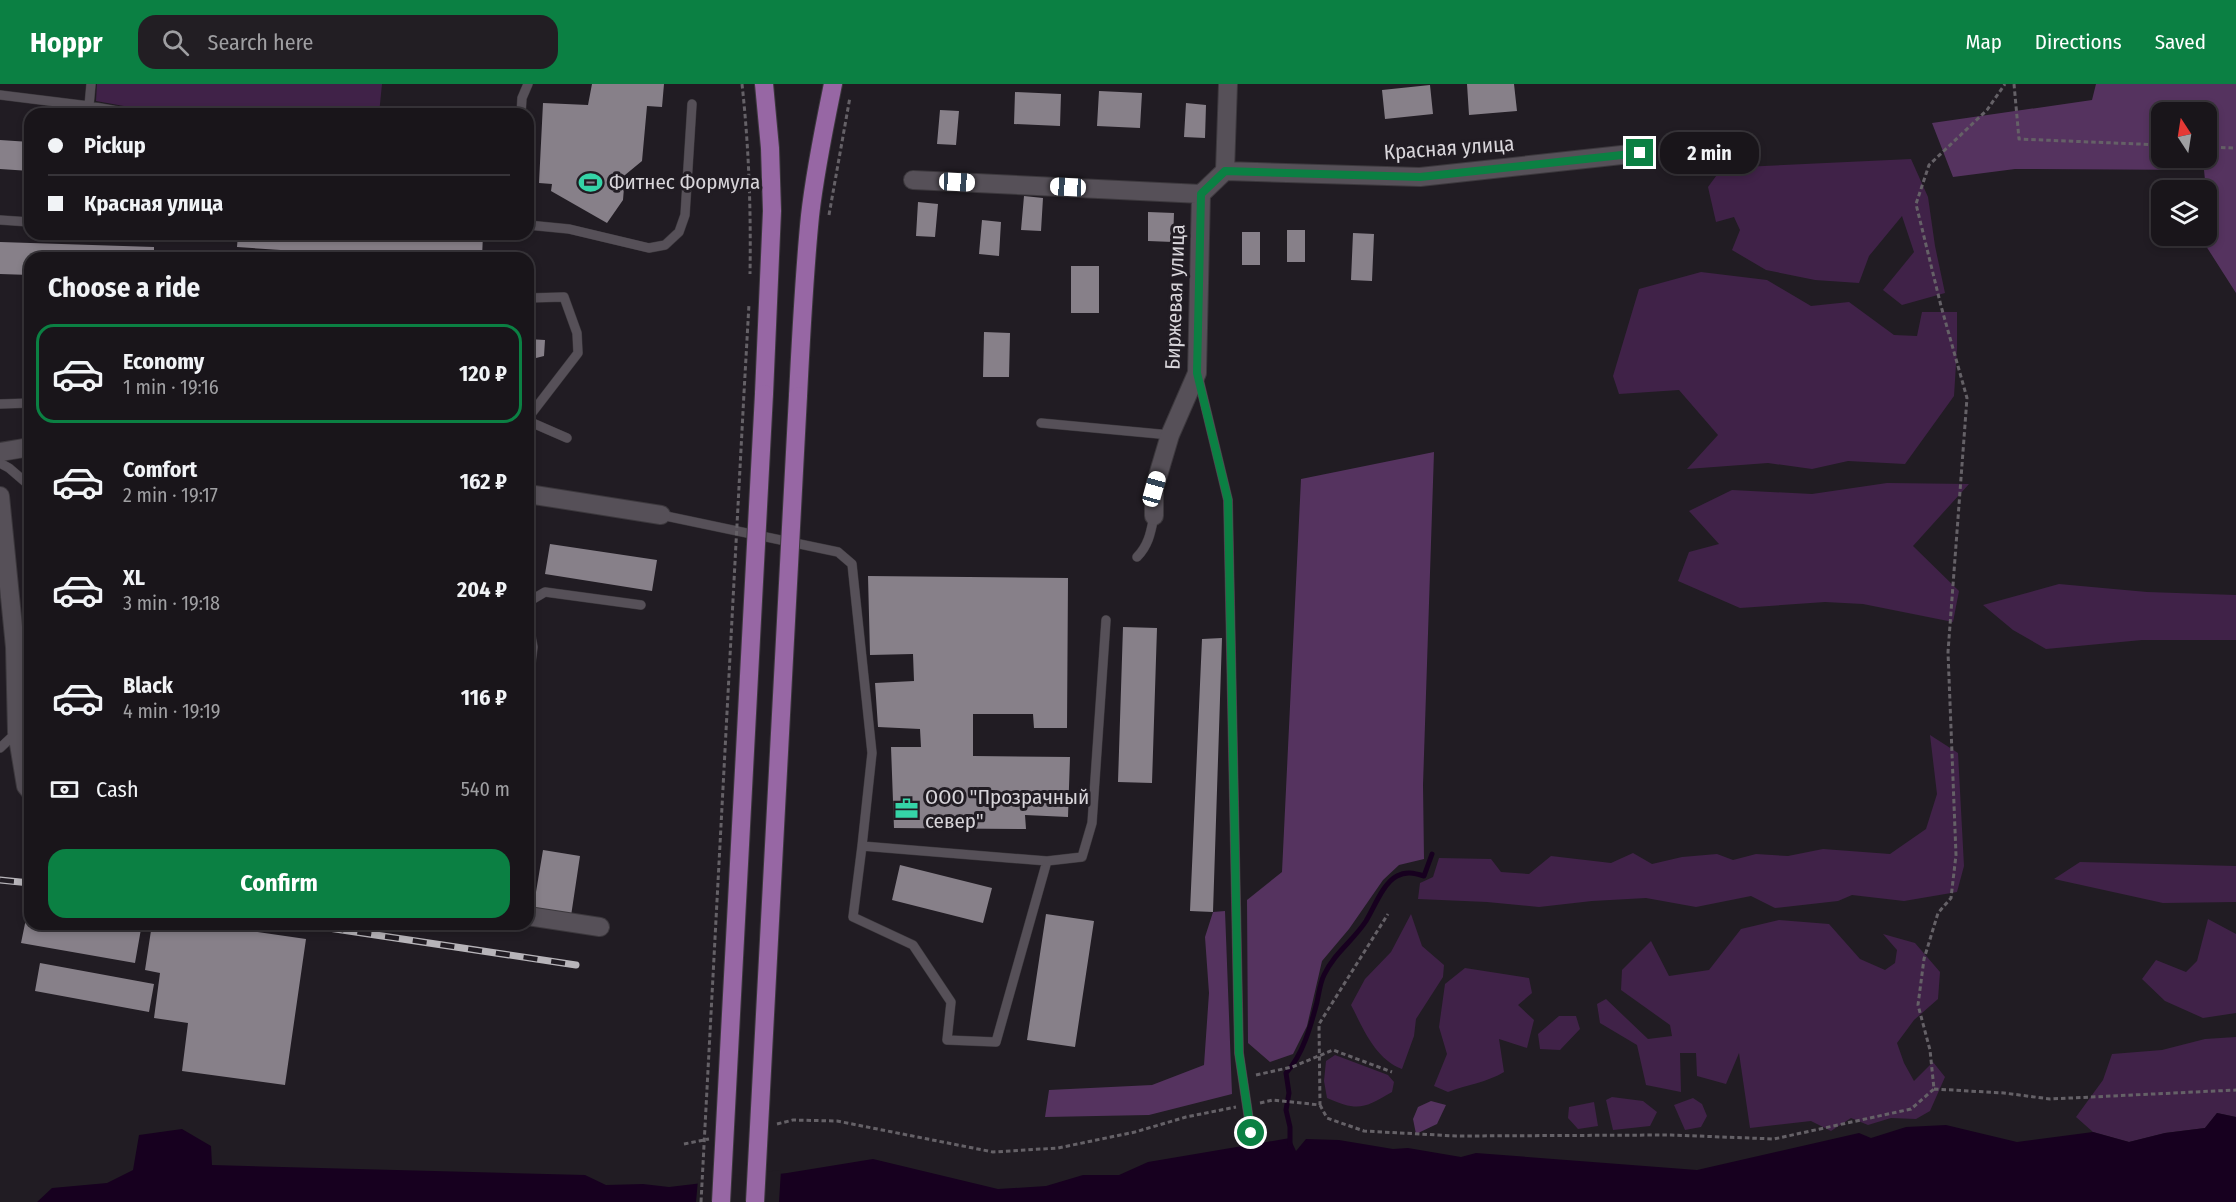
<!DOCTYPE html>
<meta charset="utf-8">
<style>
:root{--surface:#19151a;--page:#221e23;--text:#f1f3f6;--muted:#9f9fa2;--line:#373439;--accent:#0b8043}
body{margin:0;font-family:"Fira Sans Condensed",sans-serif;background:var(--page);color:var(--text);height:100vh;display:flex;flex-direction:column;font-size:22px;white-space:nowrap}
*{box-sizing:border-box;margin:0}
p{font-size:20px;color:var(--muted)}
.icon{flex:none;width:33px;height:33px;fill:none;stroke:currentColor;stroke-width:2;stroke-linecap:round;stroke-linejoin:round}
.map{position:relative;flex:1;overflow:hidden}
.drawer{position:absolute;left:24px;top:168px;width:510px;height:678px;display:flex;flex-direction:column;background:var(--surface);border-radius:18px;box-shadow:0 3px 9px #0003,0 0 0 2px var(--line)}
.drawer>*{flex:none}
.top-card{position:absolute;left:24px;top:24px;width:510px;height:132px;border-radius:18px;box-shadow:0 3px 9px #0003,0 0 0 2px var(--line);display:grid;align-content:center;height:132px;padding:0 24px;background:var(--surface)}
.needle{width:39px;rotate:348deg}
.tools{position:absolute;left:2151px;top:18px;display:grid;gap:12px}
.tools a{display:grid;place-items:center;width:66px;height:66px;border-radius:12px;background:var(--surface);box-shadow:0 3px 9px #0003,0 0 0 2px var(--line);font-size:30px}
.end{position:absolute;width:27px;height:27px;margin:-14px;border:8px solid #0b8043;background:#fff;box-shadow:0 0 0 3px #fff}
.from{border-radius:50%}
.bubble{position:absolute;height:42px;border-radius:18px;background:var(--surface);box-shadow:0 3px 9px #0003,0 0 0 2px var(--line);font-size:20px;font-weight:700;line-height:42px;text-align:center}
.car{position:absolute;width:18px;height:36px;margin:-18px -9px;border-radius:8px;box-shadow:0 0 4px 2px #0007;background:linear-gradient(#fff 24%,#345 0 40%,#fff 0 76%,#345 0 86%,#fff 0)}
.top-card b{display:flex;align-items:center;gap:21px;height:57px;font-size:22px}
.top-card b+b{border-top:2px solid var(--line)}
.top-card i{width:15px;height:15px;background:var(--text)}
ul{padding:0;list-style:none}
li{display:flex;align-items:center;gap:18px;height:99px;margin:0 12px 9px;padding:0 12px;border:3px solid transparent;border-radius:18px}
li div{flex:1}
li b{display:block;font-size:22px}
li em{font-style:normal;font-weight:700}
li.current{border-color:var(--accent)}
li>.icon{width:54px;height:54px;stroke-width:1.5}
h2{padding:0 24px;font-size:27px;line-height:72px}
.pay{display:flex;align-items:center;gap:15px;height:66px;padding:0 24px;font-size:22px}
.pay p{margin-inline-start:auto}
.primary-button{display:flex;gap:12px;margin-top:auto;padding:12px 24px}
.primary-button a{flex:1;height:69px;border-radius:18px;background:var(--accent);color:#fff;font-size:24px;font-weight:700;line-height:69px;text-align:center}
header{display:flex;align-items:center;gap:36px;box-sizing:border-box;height:84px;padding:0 30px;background:var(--accent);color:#fff}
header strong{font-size:28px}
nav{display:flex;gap:33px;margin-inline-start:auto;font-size:21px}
.search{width:420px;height:54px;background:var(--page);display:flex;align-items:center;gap:15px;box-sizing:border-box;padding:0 21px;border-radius:18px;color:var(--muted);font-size:22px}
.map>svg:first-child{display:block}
.green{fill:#402248}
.forest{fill:#55335f;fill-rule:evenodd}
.water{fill:#17001f}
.pier{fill:#211c23}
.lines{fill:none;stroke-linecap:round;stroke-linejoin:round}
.stream{stroke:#17001f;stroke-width:5}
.building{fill:#878089}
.service-casing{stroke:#3c383d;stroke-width:10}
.minor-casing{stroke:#3c383d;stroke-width:20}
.primary-casing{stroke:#3c383d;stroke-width:20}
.path{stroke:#656167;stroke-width:3;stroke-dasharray:4.5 3;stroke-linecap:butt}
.service{stroke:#565058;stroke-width:9}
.minor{stroke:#565058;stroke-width:18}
.primary{stroke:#9767a4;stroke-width:18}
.rail-casing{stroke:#b7b4b9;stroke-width:7}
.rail{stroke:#211c23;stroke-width:4.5;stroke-dasharray:14;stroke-linecap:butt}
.primary-bridge-casing{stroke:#3c383d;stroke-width:20;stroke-linecap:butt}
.path-bridge{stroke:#656167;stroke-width:3;stroke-dasharray:4.5 3;stroke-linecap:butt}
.primary-bridge{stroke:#9767a4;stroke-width:18}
.route{stroke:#0b8043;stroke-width:8}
.labels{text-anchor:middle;stroke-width:6;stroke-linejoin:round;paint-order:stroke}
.street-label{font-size:21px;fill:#d8d5da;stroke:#211c23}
.poi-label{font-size:21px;fill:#d8d5da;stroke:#211c23;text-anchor:start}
</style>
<header>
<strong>Hoppr</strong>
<div class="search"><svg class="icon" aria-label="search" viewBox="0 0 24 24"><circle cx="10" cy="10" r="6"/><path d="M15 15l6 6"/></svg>Search here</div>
<nav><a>Map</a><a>Directions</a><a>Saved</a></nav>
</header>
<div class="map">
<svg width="2236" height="1118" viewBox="0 0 2236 1118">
<rect width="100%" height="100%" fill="#211c23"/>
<path class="green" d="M97,0H382L379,30H168L96,17Z
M1911,75L1928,113L1935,162L1945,209L1902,221L1883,206L1914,168L1902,132L1869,172L1859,199L1815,196L1766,186L1732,166L1740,146L1734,133L1716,138L1708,103L1722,84Z
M1701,188L1767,196L1811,222L1849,218L1894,251L1917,252L1922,228H1957V264L1954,312L1905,380L1848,377L1812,385L1768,379L1687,385L1718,351L1679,306L1619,310L1613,292L1639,205Z
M1887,399L1969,400L1913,462L1959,507L1953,538L1863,520L1825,518L1740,524L1678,497L1689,468L1719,460L1689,427L1732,406L1812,410Z
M2059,500L2147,508L2236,511V556H2142L2046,565L2013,546L1983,521Z
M1930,651L1958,669L1964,782L1957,808L1904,817L1852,811L1838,817L1775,824L1751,812L1696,823L1646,814L1592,817L1539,823L1487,818L1418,815L1420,799L1433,793L1439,774L1491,775L1501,788L1529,790L1551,772L1611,779L1633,769L1652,780L1682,773L1717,770L1733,776L1756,770L1788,772L1823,765L1890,770L1926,745L1937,710Z
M2080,778L2236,782V818L2163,819L2054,795Z
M1411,830L1422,862L1444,881L1443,893L1416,935L1414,952L1402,985C1375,975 1363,944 1351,921L1365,895L1391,868Z
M2208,835L2236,850V929L2203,934L2165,917L2142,895L2156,876L2186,888L2197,877Z
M1779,836L1829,840L1860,875L1885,886L1895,879L1897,866L1883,850L1915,859L1940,888L1938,915L1914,936L1897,959L1904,979L1914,997L1933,978L1945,993L1930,1027L1916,1035L1891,1034L1868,1041L1851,1034L1831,1047L1811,1037L1750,1044L1739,969L1726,1000L1697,992L1696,969H1680L1681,1008L1646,1001L1637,961L1600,939L1597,920L1606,915L1648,955L1672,952L1670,941L1621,906L1622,886L1651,857L1669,892L1709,886L1741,845Z
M1465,884L1529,894L1532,909L1518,921L1534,936L1527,964L1499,955L1504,988C1488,998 1466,1001 1448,1008L1434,1002L1447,970L1439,943L1445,900Z
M1559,932H1576L1580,945L1560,966L1540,965L1538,950Z
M2236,953V1033L2217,1029L2205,1044L2165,1049L2129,1058L2093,1048L2076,1033L2103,996L2112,970L2162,966L2205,955Z
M1335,971L1388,991L1394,998L1392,1008C1364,1024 1359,1028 1327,1014L1324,997L1326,977Z
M1612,1013L1643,1017L1657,1028L1650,1042L1613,1046L1606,1016Z
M1693,1014L1702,1020L1707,1032L1701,1043L1685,1046L1674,1021Z
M1594,1018L1598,1042L1578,1045L1568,1034L1569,1023Z"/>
<path class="forest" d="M2096,0H2236V209L2206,162V106L2204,86L2015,85L1953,93L1932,39L2092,16ZM2206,28V74H2162V28Z
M1434,368L1423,701L1424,775L1399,781L1383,796L1349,845L1322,877L1307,942L1293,970L1270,978L1248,959L1247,816L1282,788L1301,395Z
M1225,827L1232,1010L1149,1031L1045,1033L1049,1006L1152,1001L1204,981L1209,909L1205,853L1213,828Z
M1431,1017L1446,1021L1437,1040L1416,1050L1413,1035L1418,1023Z"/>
<path class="water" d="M2217,1029L2236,1033V1118H37L52,1104L107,1099L133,1086L139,1051L182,1045L211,1062L212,1081L585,1091L606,1101L643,1100L669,1103L787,1089L873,1075L998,1105L1046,1102L1083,1091H1119L1148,1078L1290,1054L1296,1067L1306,1055L1339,1056L1393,1065L1408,1064L1461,1073L1476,1069L1697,1086L1859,1049L1871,1054L1906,1043L1946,1041L2017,1058L2093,1048L2129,1058L2165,1049L2205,1044Z"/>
<path class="pier" d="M781,1086L779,1118H696L698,1096Z"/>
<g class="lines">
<path class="stream" d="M1290,1061V1043L1286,1026L1289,1009L1286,989C1303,971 1311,941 1317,918C1319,909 1320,899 1324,891C1335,868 1353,857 1366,837C1374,824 1383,799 1397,792C1406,787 1414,789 1424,792L1432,770"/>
</g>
<path class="building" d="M592,0H664L662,23L647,22L642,77L625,91L623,116L607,139L551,107L552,100L539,99L543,19L588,21Z
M1467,0H1514L1517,27L1469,31Z
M1430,1L1433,30L1385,35L1382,6Z
M1099,7L1142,9L1140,44L1097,42Z
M1015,8L1061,10L1060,42L1014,40Z
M1186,19L1206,21L1205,54L1184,53Z
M940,26L959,27L956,61L937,60Z
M0,56L30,58V87L0,85Z
M1024,112L1043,114L1041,147L1021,146Z
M918,118L938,120L935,153L916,152Z
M1148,128L1174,129L1173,158L1148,157Z
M982,136L1001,138L999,172L979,170Z
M1287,146H1305V178H1287Z
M1242,148H1260V181H1242Z
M1353,149L1374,150L1372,197L1351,196Z
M238,150H483L482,174H401L237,163Z
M0,158L154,163V174H30V191L0,190Z
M1071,182H1099V229H1071Z
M984,248L1010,249L1009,293H983Z
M528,255L545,256L544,272L536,274L534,283H528Z
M550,460L657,476L652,507L545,490Z
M868,492L1068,494L1067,644H1034L1033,630H973V672L1070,673L1068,733L1025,731L1026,745L894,744L891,663H921L920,645L878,643L875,599L914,597L913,570L870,571Z
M1123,543L1157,544L1152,699L1118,698Z
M1222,554L1213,828L1190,827L1202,555Z
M543,766L580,772L571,832L533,826Z
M900,781L992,804L983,839L892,816Z
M28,825H30V840H112L141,845L135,879L21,859Z
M1046,830L1094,837L1075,963L1027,956Z
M152,840H202L306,855L285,1001L182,987L188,939L154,934L160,889L145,886Z
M40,879L154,900L149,928L35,907Z"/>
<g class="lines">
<defs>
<path id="service" d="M0,11L89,22L135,30
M89,22L91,0
M521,30L522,14L528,0
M0,136L30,138
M528,141L569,145L649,164L665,161L679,148L685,131L692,20
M528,214L564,213L577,249L578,269L528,334
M1198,292L1228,416L1239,969L1251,1049
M0,320L30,319
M528,337L567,354
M1041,339L1170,351
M0,379L9,384L30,402
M661,431L838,468L852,480L872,669L862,762L1047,777L1082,773L1092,739L1106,536
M1137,473C1149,461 1151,447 1154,432
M528,518L545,508L641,521
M528,536L533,563L528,603
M15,563L30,565
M0,664L17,648
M862,762L853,833L913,861L951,918L947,956L996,958L1047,777"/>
<path id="minor" d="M1225,87L1420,93L1640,69
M913,96L1201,110
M0,368L30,363
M528,410L661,431
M0,412L15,563L17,648L26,702L30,707
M1154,432V405L1170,351L1197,289L1201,110L1225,87L1228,0
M528,832L600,843"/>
<path id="primary" d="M764,0L770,64L772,127L764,310
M798,312C801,252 804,192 810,132C815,87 824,44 833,0"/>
</defs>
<use href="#service" class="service-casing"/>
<use href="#minor" class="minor-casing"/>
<use href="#primary" class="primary-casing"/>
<path class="path" d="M742,0C749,64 751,126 750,190
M2014,0L2019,55L2162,61
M2206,63L2236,64
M829,131L850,13
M744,309L749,220
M1256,991L1292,983L1333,966L1392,988
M1934,1005L2004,1009L2050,1015L2236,1006
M1260,1019L1273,1016L1320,1021L1319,940L1388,830
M1320,1021L1327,1034L1364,1047L1456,1052L1671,1051L1774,1055L1911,1025L1934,1005L1930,966L1918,921L1924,875L1938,829L1951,814L1956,771L1948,568L1967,314L1941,222L1916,120L1929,81L1987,26L2005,0
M777,1040L793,1036L837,1037L993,1068L1058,1064L1135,1048L1186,1033L1236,1023
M684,1060L709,1055"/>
<use href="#service" class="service"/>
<use href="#minor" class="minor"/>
<use href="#primary" class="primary"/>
<defs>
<path id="rail" d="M0,796L30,799
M302,840L576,881"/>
</defs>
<use href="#rail" class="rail-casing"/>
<use href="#rail" class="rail"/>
<defs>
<path id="primary-bridge" d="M721,1118L764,310
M755,1118L798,312"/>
</defs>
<use href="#primary-bridge" class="primary-bridge-casing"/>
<path class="path-bridge" d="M701,1118L744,309"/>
<use href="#primary-bridge" class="primary-bridge"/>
</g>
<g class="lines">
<path class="route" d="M1251,1049L1239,969L1228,416L1197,289L1201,110L1225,87L1420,93L1640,69"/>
</g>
<defs>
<symbol id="stadium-bare" viewBox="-9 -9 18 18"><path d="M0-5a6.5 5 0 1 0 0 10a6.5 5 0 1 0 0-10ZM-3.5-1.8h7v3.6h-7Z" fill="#35d4a7" stroke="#211c23" stroke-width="2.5" paint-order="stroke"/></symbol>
<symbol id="office-bare" viewBox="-9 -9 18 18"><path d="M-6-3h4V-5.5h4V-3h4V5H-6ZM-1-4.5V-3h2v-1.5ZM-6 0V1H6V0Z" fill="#35d4a7" stroke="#211c23" stroke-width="2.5" paint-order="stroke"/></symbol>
</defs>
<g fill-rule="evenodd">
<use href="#stadium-bare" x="574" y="82" width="33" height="33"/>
<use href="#office-bare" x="890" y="708" width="33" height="33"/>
</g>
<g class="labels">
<g class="street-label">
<text transform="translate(1449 64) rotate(-4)" y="7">Красная улица</text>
<text transform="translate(1175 213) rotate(-88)" y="7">Биржевая улица</text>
</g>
<g class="poi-label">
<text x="609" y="105">Фитнес Формула</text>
<text x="925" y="720">ООО "Прозрачный<tspan x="925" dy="24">север"</tspan></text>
</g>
</g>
</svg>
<div class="tools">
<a><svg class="needle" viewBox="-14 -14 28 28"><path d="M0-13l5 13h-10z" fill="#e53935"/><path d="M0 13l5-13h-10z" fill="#9f9fa2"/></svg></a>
<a><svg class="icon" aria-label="layers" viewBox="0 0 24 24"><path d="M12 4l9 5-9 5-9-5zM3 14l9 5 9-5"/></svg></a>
</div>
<i class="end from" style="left:1251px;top:1049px"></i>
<i class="end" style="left:1640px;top:69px"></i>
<div class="bubble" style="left:1660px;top:48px;width:99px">2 min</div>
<i class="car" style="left:957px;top:98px;rotate:93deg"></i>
<i class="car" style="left:1068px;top:103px;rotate:273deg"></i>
<i class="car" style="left:1154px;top:405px;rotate:16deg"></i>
<div class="top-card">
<b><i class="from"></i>Pickup</b>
<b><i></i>Красная улица</b>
</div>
<section class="drawer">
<h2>Choose a ride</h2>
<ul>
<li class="current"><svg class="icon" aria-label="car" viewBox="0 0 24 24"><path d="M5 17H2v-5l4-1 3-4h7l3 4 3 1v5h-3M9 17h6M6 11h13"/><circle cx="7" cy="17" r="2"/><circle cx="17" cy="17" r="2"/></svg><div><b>Economy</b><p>1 min · 19:16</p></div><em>120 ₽</em></li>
<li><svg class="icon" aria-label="car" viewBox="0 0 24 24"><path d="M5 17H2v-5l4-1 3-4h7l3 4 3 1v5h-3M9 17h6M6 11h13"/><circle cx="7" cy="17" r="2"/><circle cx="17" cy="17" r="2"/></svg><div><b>Comfort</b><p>2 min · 19:17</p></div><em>162 ₽</em></li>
<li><svg class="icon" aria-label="car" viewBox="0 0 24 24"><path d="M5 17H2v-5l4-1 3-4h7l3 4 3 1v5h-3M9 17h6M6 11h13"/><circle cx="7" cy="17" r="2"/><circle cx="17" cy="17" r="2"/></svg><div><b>XL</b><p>3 min · 19:18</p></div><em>204 ₽</em></li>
<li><svg class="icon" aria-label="car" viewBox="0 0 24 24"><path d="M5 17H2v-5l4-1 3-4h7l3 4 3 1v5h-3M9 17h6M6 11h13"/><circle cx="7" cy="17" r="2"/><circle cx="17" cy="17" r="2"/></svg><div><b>Black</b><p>4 min · 19:19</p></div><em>116 ₽</em></li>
</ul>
<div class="pay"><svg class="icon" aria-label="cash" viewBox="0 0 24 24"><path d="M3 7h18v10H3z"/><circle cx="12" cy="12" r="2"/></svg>Cash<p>540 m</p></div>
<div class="primary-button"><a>Confirm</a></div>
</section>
</div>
